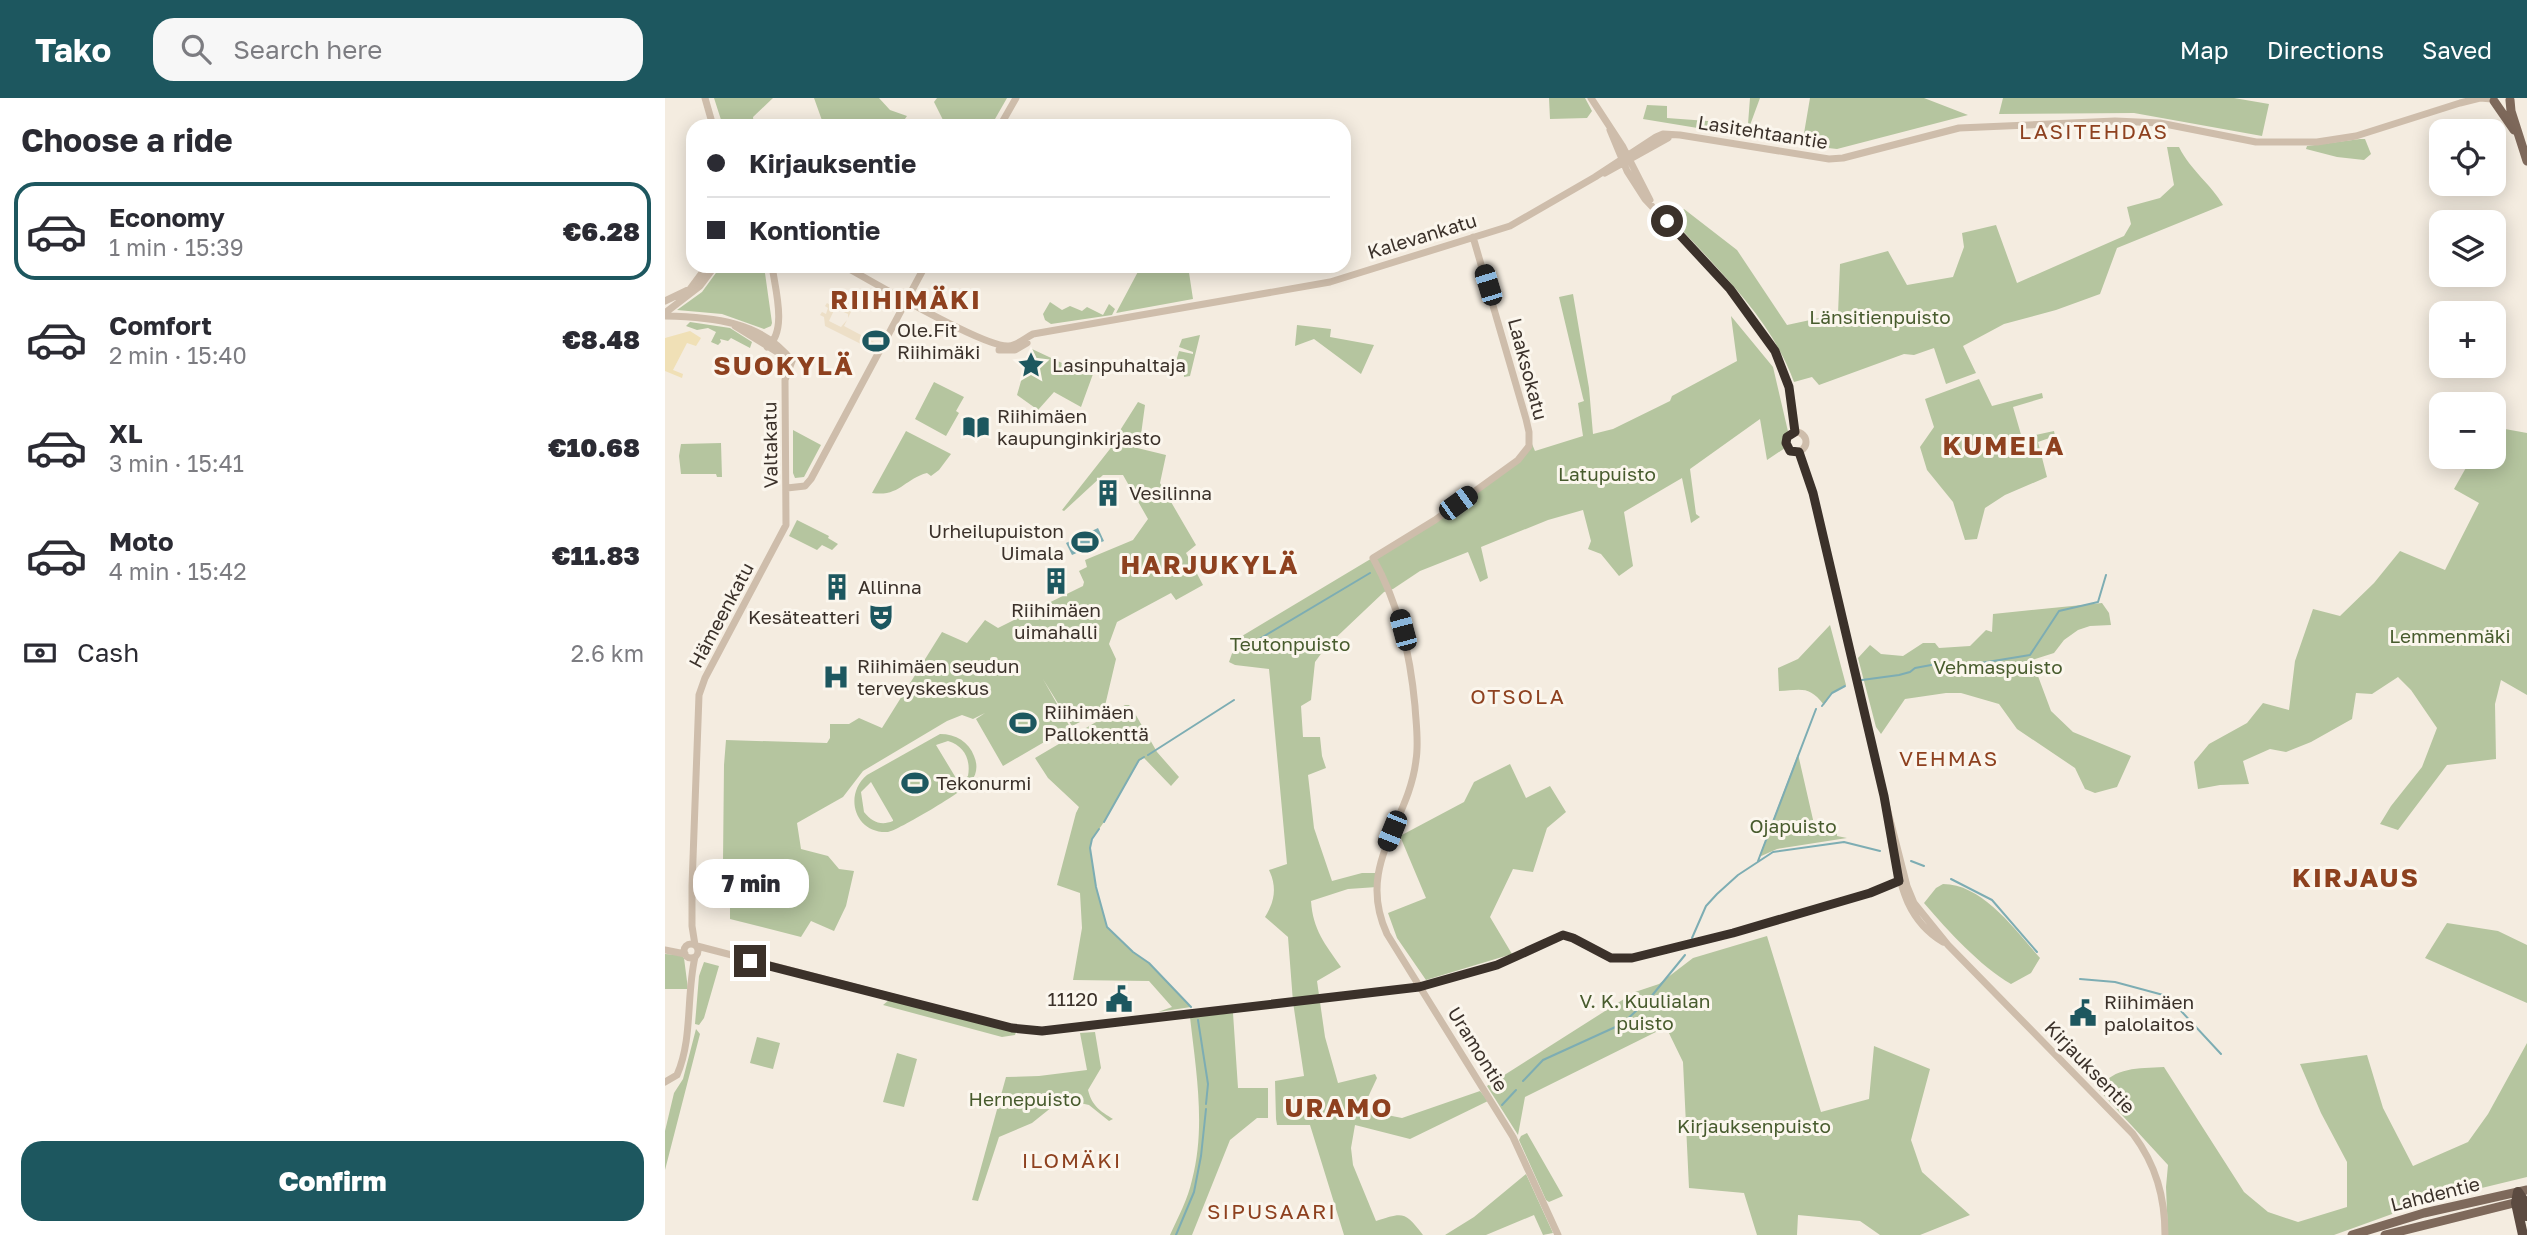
<!DOCTYPE html>
<meta charset="utf-8">
<style>
:root{--surface:#fff;--page:#f7f7f7;--text:#2b2b33;--muted:#7c7c81;--line:#e1e1e2;--accent:#1d575f}
body{margin:0;font-family:"Golos Text",sans-serif;background:var(--page);color:var(--text);height:100vh;display:flex;flex-direction:column;font-size:26px;white-space:nowrap}
*{box-sizing:border-box;margin:0}
p{font-size:23px;color:var(--muted)}
.icon{flex:none;width:38px;height:38px;fill:none;stroke:currentColor;stroke-width:2;stroke-linecap:round;stroke-linejoin:round}
.map{position:relative;flex:1;overflow:hidden}
.drawer{display:flex;flex-direction:column;background:var(--surface);width:665px}
.drawer>*{flex:none}
.guide{position:absolute;left:21px;top:21px;width:665px;height:154px;border-radius:21px;box-shadow:0 4px 18px #0003;display:grid;align-content:center;height:154px;padding:0 21px;background:var(--surface)}
.buttons{position:absolute;left:1764px;top:21px;display:grid;gap:14px}
.buttons a{display:grid;place-items:center;width:77px;height:77px;border-radius:14px;background:var(--surface);box-shadow:0 4px 18px #0003;font-size:35px}
.end{position:absolute;width:32px;height:32px;margin:-16px;border:9px solid #3b312a;background:#fff;box-shadow:0 0 0 4px #fff}
.from{border-radius:50%}
.bubble{position:absolute;height:49px;border-radius:21px;background:var(--surface);box-shadow:0 4px 18px #0003;font-size:23px;font-weight:800;line-height:49px;text-align:center}
.car{position:absolute;width:21px;height:42px;margin:-21px -10px;border-radius:9px;box-shadow:0 0 5px 2px #0007;background:linear-gradient(#222 24%,#8ab4d8 0 40%,#222 0 76%,#8ab4d8 0 86%,#222 0)}
.guide b{display:flex;align-items:center;gap:24px;height:66px;font-size:26px}
.guide b+b{border-top:2px solid var(--line)}
.guide i{width:18px;height:18px;background:var(--text)}
ul{padding:0;list-style:none}
li{display:flex;align-items:center;gap:21px;height:98px;margin:0 14px 10px;padding:0 7px;border:4px solid transparent;border-radius:21px}
li div{flex:1}
li b{display:block;font-size:26px}
li em{font-style:normal;font-weight:800}
li.selected{border-color:var(--accent)}
li>.icon{width:63px;height:63px;stroke-width:1.5}
h2{padding:0 21px;font-size:32px;line-height:84px}
.pay{display:flex;align-items:center;gap:18px;height:77px;padding:0 21px;font-size:26px}
.pay p{margin-inline-start:auto}
.cta{display:flex;gap:14px;margin-top:auto;padding:14px 21px}
.cta a{flex:1;height:80px;border-radius:21px;background:var(--accent);color:#fff;font-size:28px;font-weight:800;line-height:80px;text-align:center}
header{display:flex;align-items:center;gap:42px;box-sizing:border-box;height:98px;padding:0 35px;background:var(--accent);color:#fff}
header strong{font-size:33px}
nav{display:flex;gap:38px;margin-inline-start:auto;font-size:24px}
.search{width:490px;height:63px;background:var(--page);display:flex;align-items:center;gap:18px;box-sizing:border-box;padding:0 24px;border-radius:21px;color:var(--muted);font-size:26px}
main{display:flex;flex:1;min-height:0}
.map>svg:first-child{display:block}
.green{fill:#b5c59f;fill-rule:evenodd}
.sand{fill:#f0e0b6}
.plaza{fill:#eddfc7}
.water{fill:#7dadb3}
.lines{fill:none;stroke-linecap:round;stroke-linejoin:round}
.stream{stroke:#7dadb3;stroke-width:2}
.minor{stroke:#cebdab;stroke-width:7}
.major{stroke:#7e695b;stroke-width:9}
.highway{stroke:#5c4b41;stroke-width:10}
.route{stroke:#3b312a;stroke-width:9}
.labels{text-anchor:middle;stroke-width:6;stroke-linejoin:round;paint-order:stroke}
.street-label{font-size:19px;fill:#3b312a;stroke:#fbf6ed}
.park-label{font-size:19px;fill:#475b2d;stroke:#fbf6ed}
.poi-label{font-size:19px;fill:#3b312a;stroke:#fbf6ed;text-anchor:start}
.neighbourhood-label{font-size:21px;letter-spacing:2px;fill:#8e411f;stroke:#fbf6ed}
.district-label{font-size:26px;font-weight:bold;letter-spacing:2px;fill:#8e411f;stroke:#fbf6ed}
</style>
<header>
<strong>Tako</strong>
<div class="search"><svg class="icon" aria-label="search" viewBox="0 0 24 24"><circle cx="10" cy="10" r="6"/><path d="M15 15l6 6"/></svg>Search here</div>
<nav><a>Map</a><a>Directions</a><a>Saved</a></nav>
</header>
<main>
<section class="drawer">
<h2>Choose a ride</h2>
<ul>
<li class="selected"><svg class="icon" aria-label="car" viewBox="0 0 24 24"><path d="M5 17H2v-5l4-1 3-4h7l3 4 3 1v5h-3M9 17h6M6 11h13"/><circle cx="7" cy="17" r="2"/><circle cx="17" cy="17" r="2"/></svg><div><b>Economy</b><p>1 min · 15:39</p></div><em>€6.28</em></li>
<li><svg class="icon" aria-label="car" viewBox="0 0 24 24"><path d="M5 17H2v-5l4-1 3-4h7l3 4 3 1v5h-3M9 17h6M6 11h13"/><circle cx="7" cy="17" r="2"/><circle cx="17" cy="17" r="2"/></svg><div><b>Comfort</b><p>2 min · 15:40</p></div><em>€8.48</em></li>
<li><svg class="icon" aria-label="car" viewBox="0 0 24 24"><path d="M5 17H2v-5l4-1 3-4h7l3 4 3 1v5h-3M9 17h6M6 11h13"/><circle cx="7" cy="17" r="2"/><circle cx="17" cy="17" r="2"/></svg><div><b>XL</b><p>3 min · 15:41</p></div><em>€10.68</em></li>
<li><svg class="icon" aria-label="car" viewBox="0 0 24 24"><path d="M5 17H2v-5l4-1 3-4h7l3 4 3 1v5h-3M9 17h6M6 11h13"/><circle cx="7" cy="17" r="2"/><circle cx="17" cy="17" r="2"/></svg><div><b>Moto</b><p>4 min · 15:42</p></div><em>€11.83</em></li>
</ul>
<div class="pay"><svg class="icon" aria-label="cash" viewBox="0 0 24 24"><path d="M3 7h18v10H3z"/><circle cx="12" cy="12" r="2"/></svg>Cash<p>2.6 km</p></div>
<div class="cta"><a>Confirm</a></div>
</section>
<div class="map">
<svg width="1862" height="1137" viewBox="0 0 1862 1137">
<rect width="100%" height="100%" fill="#f4ece0"/>
<path class="green" d="M49,0H108L88,19L89,28H58Z
M149,0H214L225,12L242,18L235,28H159Z
M272,0H342L326,28H281L269,4Z
M884,0H920L927,13L922,20L885,21Z
M1085,0H1095L1081,38L978,21L982,7L1002,8V20L1083,26Z
M1145,0H1259L1303,17L1172,51L1137,47Z
M1338,0H1569L1604,6L1597,38L1469,15L1334,16Z
M1695,41H1700L1706,56L1699,62L1672,59L1641,51L1642,48Z
M1502,49H1514C1526,73 1546,86 1558,107L1452,150L1435,196L1391,212L1339,226L1298,248L1311,275L1281,286L1269,250L1249,257L1239,256L1154,287L1147,279L1129,284C1106,220 1052,171 1007,121L1019,111L1072,152L1122,227L1173,216L1175,166L1223,153L1242,187L1288,179L1299,149L1297,135L1331,127L1352,185L1459,138L1466,126L1462,109L1495,100L1509,87Z
M56,168H99L107,225L106,228L99,231L57,216L12,212L37,194Z
M476,168H523L528,201L451,215Z
M908,196L924,290L928,336L948,331L1005,303L1007,298L1072,263L1066,218L1108,269L1125,342L1123,348L1102,362L1095,321L1025,371L1031,416L1035,419L1026,425L1017,380L959,414L968,468L954,478L936,456L923,451L926,443L918,412L883,422L816,449L823,480L815,484L803,454L755,473L728,491L719,494L661,549L650,564L646,602L636,608L638,639H655L657,658L661,670L643,677L649,730L667,783L697,775H713L712,789L683,791L646,803C648,832 660,846 676,869L652,883L660,939L673,985L710,976L712,980L697,1012L737,1020L815,993L823,1003L745,1041L690,1027L686,1050L688,1067L711,1123C738,1114 740,1113 758,1137H679L645,1027H612L611,1021L610,983L639,978L628,904L623,839L600,819C610,803 612,789 604,772L622,766L605,581L604,571L570,567L564,564L572,541L749,435L859,356L864,339L870,353L918,338L913,305L919,303L918,300L894,199Z
M385,204L397,212L405,208L417,213L422,209L438,217L444,206L450,211L447,217L386,226L380,222L378,216Z
M25,224L65,230L87,244L85,250L66,240L63,243L55,241L56,244L53,247L46,244L51,234L43,230L32,232L21,228Z
M632,227L666,231L665,239L709,247L696,276L649,241L630,248Z
M535,237L525,278L519,279V275L503,270H509L514,253L528,256V254L514,249L517,241Z
M367,251L399,266L428,276L416,309L389,294L373,312L352,297L365,252Z
M1314,281L1327,308L1377,295L1378,300L1348,309L1357,340L1389,333L1390,338L1373,344L1382,379L1340,397L1320,410L1312,441L1300,442L1288,404L1262,372L1255,349L1269,329L1260,301Z
M269,284L299,299L291,313L294,315L281,338L250,321Z
M473,304L480,307L475,344L462,340L454,334Z
M1829,329L1862,335V597L1836,582L1830,606L1831,661L1782,667L1733,732L1715,726L1726,708L1757,669L1772,630L1746,592L1733,579L1707,596L1691,595L1687,621L1646,644L1621,654L1605,651L1578,663L1584,686L1555,687L1533,691L1529,664L1544,646L1582,625L1598,605L1624,612L1630,563L1648,511L1675,518L1709,485L1735,453L1780,472L1814,405L1789,391L1807,359H1829Z
M128,332L156,347L139,379L130,380L128,375Z
M241,333L286,356L274,372L266,378L262,375C239,381 235,399 207,395Z
M452,342L460,347L501,357L495,385L531,447L521,455L538,487L511,502L506,495L452,524L444,546L451,561L439,612L407,628L378,581L405,629L338,668L311,621L320,615L308,621L297,617L282,623L198,673L178,699L132,725L136,751L163,758L174,771L189,773L181,808L169,833L146,823L136,839L65,821V799L34,797L37,767L58,763L59,667L61,642L162,645L165,640V626H184L194,620L217,630L277,534L302,545L320,522L333,530L418,488L419,484L414,473L422,469L420,462L468,442L483,421L458,377H438L399,413L397,412Z
M56,345L57,379H52L51,376H16L14,358L16,346Z
M132,422L164,438L163,440L173,446L167,452L157,447L152,452L124,438Z
M1437,505L1444,515L1446,527L1425,528L1413,532L1399,542L1389,555L1367,562L1386,613L1408,634L1466,658L1452,689L1430,695L1420,691L1410,670L1352,631L1334,606L1296,595H1281L1240,601L1216,636L1211,629L1193,560L1205,547L1216,556L1238,558L1258,545H1270L1274,550L1305,548L1321,532L1327,534L1328,516Z
M1165,527L1181,587L1168,594L1159,607C1144,587 1136,592 1114,593L1113,570L1133,561Z
M460,607H464L468,612L492,654L514,679L506,688L479,660L474,663L439,724L427,741L425,750L431,789L442,829L468,854L484,865L526,909L493,914L507,909L484,883L408,882L417,830L415,795L392,787L411,715L414,709L383,680L370,660Z
M275,636C291,636 304,644 309,658C313,667 312,676 306,684C301,692 232,733 223,734C190,736 178,697 202,677ZM283,643C299,648 306,661 303,678L294,685L271,647ZM206,684L228,722V723C216,728 207,724 199,714L196,694Z
M1133,656L1149,726L1172,733V738L1182,740L1112,751L1094,759Z
M845,666L861,700L885,688L901,714L882,730L868,774L848,771L825,819L847,856L761,882L732,840L723,815L761,800L735,738L799,704L809,684Z
M1278,786C1318,786 1351,833 1375,860L1366,875L1346,886C1315,868 1283,833 1259,805L1271,790Z
M1782,825L1833,833L1862,847V905L1760,860Z
M1102,838L1156,1014L1204,1001L1209,948L1265,971L1246,1042L1257,1074L1305,1117L1255,1137H1215L1195,1123L1133,1117L1132,1137H1092L1079,1095L1024,1090L1018,964L1001,929L860,999L853,1037L822,988L970,894L994,886L1028,860Z
M0,856L16,857L19,860L23,891H0Z
M39,864L54,868L39,920L34,927L30,926L34,878Z
M224,902L351,934L350,937L337,939L218,907Z
M568,915L573,990H603V1020H592L565,1042L527,1137H505C513,1119 523,1101 527,1082C541,1029 531,973 525,919Z
M31,931L35,936L0,1072V1033L9,995L18,981Z
M430,934L436,970L423,992C427,1008 435,1013 448,1021L444,1023L424,1007L397,1001L367,1025L334,1039L313,1103L307,1102L341,979L374,978L422,972L415,935Z
M92,939L115,945L108,971L85,965Z
M1862,945V1079L1763,1103L1669,1137H1503L1501,1089L1503,1067L1433,991C1451,968 1472,971 1499,969L1579,1094L1603,1114L1633,1124L1682,1109V1064L1656,1015L1635,966L1702,957L1718,1010L1748,1068L1803,1044L1823,1016Z
M232,955L252,961L239,1009L218,1004Z
M862,1035L898,1098L884,1104L881,1102L854,1042L856,1038Z
M861,1076L888,1135L878,1137L869,1117L821,1137H780L809,1119Z"/>
<path class="sand" d="M25,233L36,240L31,248L22,245L8,272L18,276L17,280L0,273V240Z"/>
<path class="plaza" d="M167,202L187,212L183,220V216L170,210L164,223L176,229L182,222L179,228L211,245L208,252L160,228L159,219L155,217L157,214L161,216L163,210L160,208L162,205L165,207Z"/>
<path class="water" d="M433,430L439,443L407,457L401,445Z"/>
<g class="lines">
<path class="stream" d="M591,543L705,475
M1283,564L1310,566L1365,557L1394,513L1433,504L1441,477
M1197,582L1234,577L1245,574L1250,570L1277,565
M1157,608L1167,595L1180,588
M483,657L569,602
M439,724L474,662L479,659
M434,731L427,741L425,750L431,789L442,829L468,854L484,865L526,909
M1093,763L1151,611
M1246,763L1259,768
M1286,781L1327,802L1372,854
M1027,840L1041,808L1052,796L1073,777L1108,754L1179,744L1215,753
M1415,881L1450,884L1502,898
M1504,900L1556,956
M533,922L543,986L541,1006
M858,983L878,962L957,926L985,900L1020,857
M837,1007L851,992
M511,1137L529,1094L536,1058L541,1011"/>
<path class="minor" d="M40,0L48,28
M926,0L958,49L985,102
M335,28L351,0
M945,32L962,73L980,101L1065,191L1110,253L1124,289L1130,334
M940,75L1003,40
M808,139L861,321L864,334V348L853,362L770,422L708,460C734,507 745,555 750,608C751,626 754,644 751,662C744,725 690,766 722,836L848,1039L893,1137
M179,168C206,183 321,251 344,248C353,247 360,240 368,236L665,184L845,128L930,79L991,39L998,36L1015,37L1164,61L1178,60L1294,30L1450,23L1495,25L1591,44H1652L1691,38L1795,5L1815,0L1827,1
M0,203L25,191L42,168
M0,215L35,188L50,168
M0,218C46,219 97,223 127,263
M70,228L125,262
M102,249C123,234 110,190 107,168
M334,252H350L362,245
M1121 344a10 10 0 1 1 20 0a10 10 0 1 1-20 0Z
M1134,353L1148,395L1219,698L1242,788L1249,805L1283,847L1468,1036C1491,1067 1500,1099 1500,1137
M122,390L140,388L146,381L260,168
M1226,744C1235,784 1240,821 1278,844
M19 853a7 7 0 1 1 14 0a7 7 0 1 1-14 0Z
M30,847L27,828V788L34,597L40,580L121,427L120,282L127,263
M32,848L347,930L377,933L754,889L832,867L898,837L908,840L946,860H967L1068,835L1205,795L1234,783
M0,852L20,856
M0,984L12,977C28,940 21,898 30,859"/>
<path class="major" d="M1845,2L1846,13L1862,63
M1829,3L1849,32
M1687,1137L1759,1115L1862,1092
M1720,1137L1857,1103"/>
<path class="highway" d="M1853,1094L1851,1105L1858,1137
M1853,1094L1859,1103L1862,1118"/>
</g>
<g class="lines">
<path class="route" d="M85,863L347,930L377,933L754,889L832,867L898,837L908,840L946,860H967L1068,835L1205,795L1234,783L1219,698L1148,395L1134,354L1125,353L1121,345L1122,339L1130,334L1124,289L1110,253L1065,191L1002,123"/>
</g>
<defs>
<symbol id="stadium-bare" viewBox="-9 -9 18 18"><path d="M0-5a6.5 5 0 1 0 0 10a6.5 5 0 1 0 0-10ZM-3.5-1.8h7v3.6h-7Z" fill="#1d575f" stroke="#fbf6ed" stroke-width="2.5" paint-order="stroke"/></symbol>
<symbol id="sight-bare" viewBox="-9 -9 18 18"><path d="M0-6L1.8-2.2L6-1.7L2.9 1.2L3.7 5.4L0 3.3L-3.7 5.4L-2.9 1.2L-6-1.7L-1.8-2.2Z" fill="#1d575f" stroke="#fbf6ed" stroke-width="2.5" paint-order="stroke"/></symbol>
<symbol id="library-bare" viewBox="-9 -9 18 18"><path d="M-6-4Q-3-5.5-.7-3.5V5Q-3 3-6 4ZM6-4Q3-5.5 .7-3.5V5Q3 3 6 4Z" fill="#1d575f" stroke="#fbf6ed" stroke-width="2.5" paint-order="stroke"/></symbol>
<symbol id="building-bare" viewBox="-9 -9 18 18"><path d="M-4-6H4V6H1V3H-1V6H-4ZM-2.5-4.3h1.7v1.8h-1.7ZM.8-4.3h1.7v1.8H.8ZM-2.5-1h1.7V.8h-1.7ZM.8-1h1.7V.8H.8Z" fill="#1d575f" stroke="#fbf6ed" stroke-width="2.5" paint-order="stroke"/></symbol>
<symbol id="theatre-bare" viewBox="-9 -9 18 18"><path d="M-5-5.5Q0-4 5-5.5V0Q5 5 0 6Q-5 5-5 0ZM-3.3-2.5H-1v1.5H-3.3ZM1-2.5H3.3v1.5H1ZM-2.8 1Q0 5.5 2.8 1Z" fill="#1d575f" stroke="#fbf6ed" stroke-width="2.5" paint-order="stroke"/></symbol>
<symbol id="hospital-bare" viewBox="-9 -9 18 18"><path d="M-5-5h3v3.5h4V-5h3V5h-3V1.5h-4V5h-3Z" fill="#1d575f" stroke="#fbf6ed" stroke-width="2.5" paint-order="stroke"/></symbol>
<symbol id="civic-bare" viewBox="-9 -9 18 18"><path d="M-.6-6.5H3V-4.5H.6V-3L4-1V1h2V6H-6V1h2V-1L-.6-3ZM-1.2 2.5V6h2.4V2.5Z" fill="#1d575f" stroke="#fbf6ed" stroke-width="2.5" paint-order="stroke"/></symbol>
</defs>
<g fill-rule="evenodd">
<use href="#stadium-bare" x="192" y="224" width="38" height="38"/>
<use href="#sight-bare" x="347" y="248" width="38" height="38"/>
<use href="#library-bare" x="292" y="310" width="38" height="38"/>
<use href="#building-bare" x="424" y="376" width="38" height="38"/>
<use href="#stadium-bare" x="401" y="425" width="38" height="38"/>
<use href="#building-bare" x="372" y="464" width="38" height="38"/>
<use href="#building-bare" x="153" y="470" width="38" height="38"/>
<use href="#theatre-bare" x="197" y="500" width="38" height="38"/>
<use href="#hospital-bare" x="152" y="560" width="38" height="38"/>
<use href="#stadium-bare" x="339" y="606" width="38" height="38"/>
<use href="#stadium-bare" x="231" y="666" width="38" height="38"/>
<use href="#civic-bare" x="435" y="882" width="38" height="38"/>
<use href="#civic-bare" x="1399" y="896" width="38" height="38"/>
</g>
<g class="labels">
<g class="street-label">
<text transform="translate(1098 34) rotate(9)" y="7">Lasitehtaantie</text>
<text transform="translate(757 138) rotate(-17)" y="7">Kalevankatu</text>
<text transform="translate(863 271) rotate(75)" y="7">Laaksokatu</text>
<text transform="translate(105 347) rotate(-91)" y="7">Valtakatu</text>
<text transform="translate(56 517) rotate(-62)" y="7">Hämeenkatu</text>
<text transform="translate(813 951) rotate(58)" y="7">Uramontie</text>
<text transform="translate(1425 969) rotate(46)" y="7">Kirjauksentie</text>
<text transform="translate(1770 1096) rotate(-14)" y="7">Lahdentie</text>
</g>
<g class="park-label">
<text x="1215" y="226">Länsitienpuisto</text>
<text x="942" y="383">Latupuisto</text>
<text x="1785" y="545">Lemmenmäki</text>
<text x="625" y="553">Teutonpuisto</text>
<text x="1333" y="576">Vehmaspuisto</text>
<text x="1128" y="735">Ojapuisto</text>
<text x="980" y="910">V. K. Kuulialan<tspan x="980" dy="22">puisto</tspan></text>
<text x="360" y="1008">Hernepuisto</text>
<text x="1089" y="1035">Kirjauksenpuisto</text>
</g>
<g class="poi-label">
<text x="232" y="239">Ole.Fit<tspan x="232" dy="22">Riihimäki</tspan></text>
<text x="387" y="274">Lasinpuhaltaja</text>
<text x="332" y="325">Riihimäen<tspan x="332" dy="22">kaupunginkirjasto</tspan></text>
<text x="464" y="402">Vesilinna</text>
<text x="399" y="440" text-anchor="end">Urheilupuiston<tspan x="399" dy="22">Uimala</tspan></text>
<text x="193" y="496">Allinna</text>
<text x="391" y="519" text-anchor="middle">Riihimäen<tspan x="391" dy="22">uimahalli</tspan></text>
<text x="195" y="526" text-anchor="end">Kesäteatteri</text>
<text x="192" y="575">Riihimäen seudun<tspan x="192" dy="22">terveyskeskus</tspan></text>
<text x="379" y="621">Riihimäen<tspan x="379" dy="22">Pallokenttä</tspan></text>
<text x="271" y="692">Tekonurmi</text>
<text x="433" y="908" text-anchor="end">11120</text>
<text x="1439" y="911">Riihimäen<tspan x="1439" dy="22">palolaitos</tspan></text>
</g>
<g class="neighbourhood-label">
<text x="1429" y="41">LASITEHDAS</text>
<text x="853" y="606">OTSOLA</text>
<text x="1284" y="668">VEHMAS</text>
<text x="407" y="1070">ILOMÄKI</text>
<text x="607" y="1121">SIPUSAARI</text>
</g>
<g class="district-label">
<text x="241" y="211">RIIHIMÄKI</text>
<text x="119" y="277">SUOKYLÄ</text>
<text x="1339" y="357">KUMELA</text>
<text x="545" y="476">HARJUKYLÄ</text>
<text x="1691" y="789">KIRJAUS</text>
<text x="674" y="1019">URAMO</text>
</g>
</g>
</svg>
<div class="buttons">
<a><svg class="icon" aria-label="locate" viewBox="0 0 24 24"><circle cx="12" cy="12" r="6"/><path d="M12 2v4M12 18v4M2 12h4M18 12h4"/></svg></a>
<a><svg class="icon" aria-label="layers" viewBox="0 0 24 24"><path d="M12 4l9 5-9 5-9-5zM3 14l9 5 9-5"/></svg></a>
<a>+</a>
<a>−</a>
</div>
<i class="end from" style="left:1002px;top:123px"></i>
<i class="end" style="left:85px;top:863px"></i>
<div class="bubble" style="left:28px;top:761px;width:116px">7 min</div>
<i class="car" style="left:823px;top:187px;rotate:343deg"></i>
<i class="car" style="left:793px;top:405px;rotate:54deg"></i>
<i class="car" style="left:738px;top:532px;rotate:345deg"></i>
<i class="car" style="left:727px;top:733px;rotate:202deg"></i>
<div class="guide">
<b><i class="from"></i>Kirjauksentie</b>
<b><i></i>Kontiontie</b>
</div>
</div>
</main>
